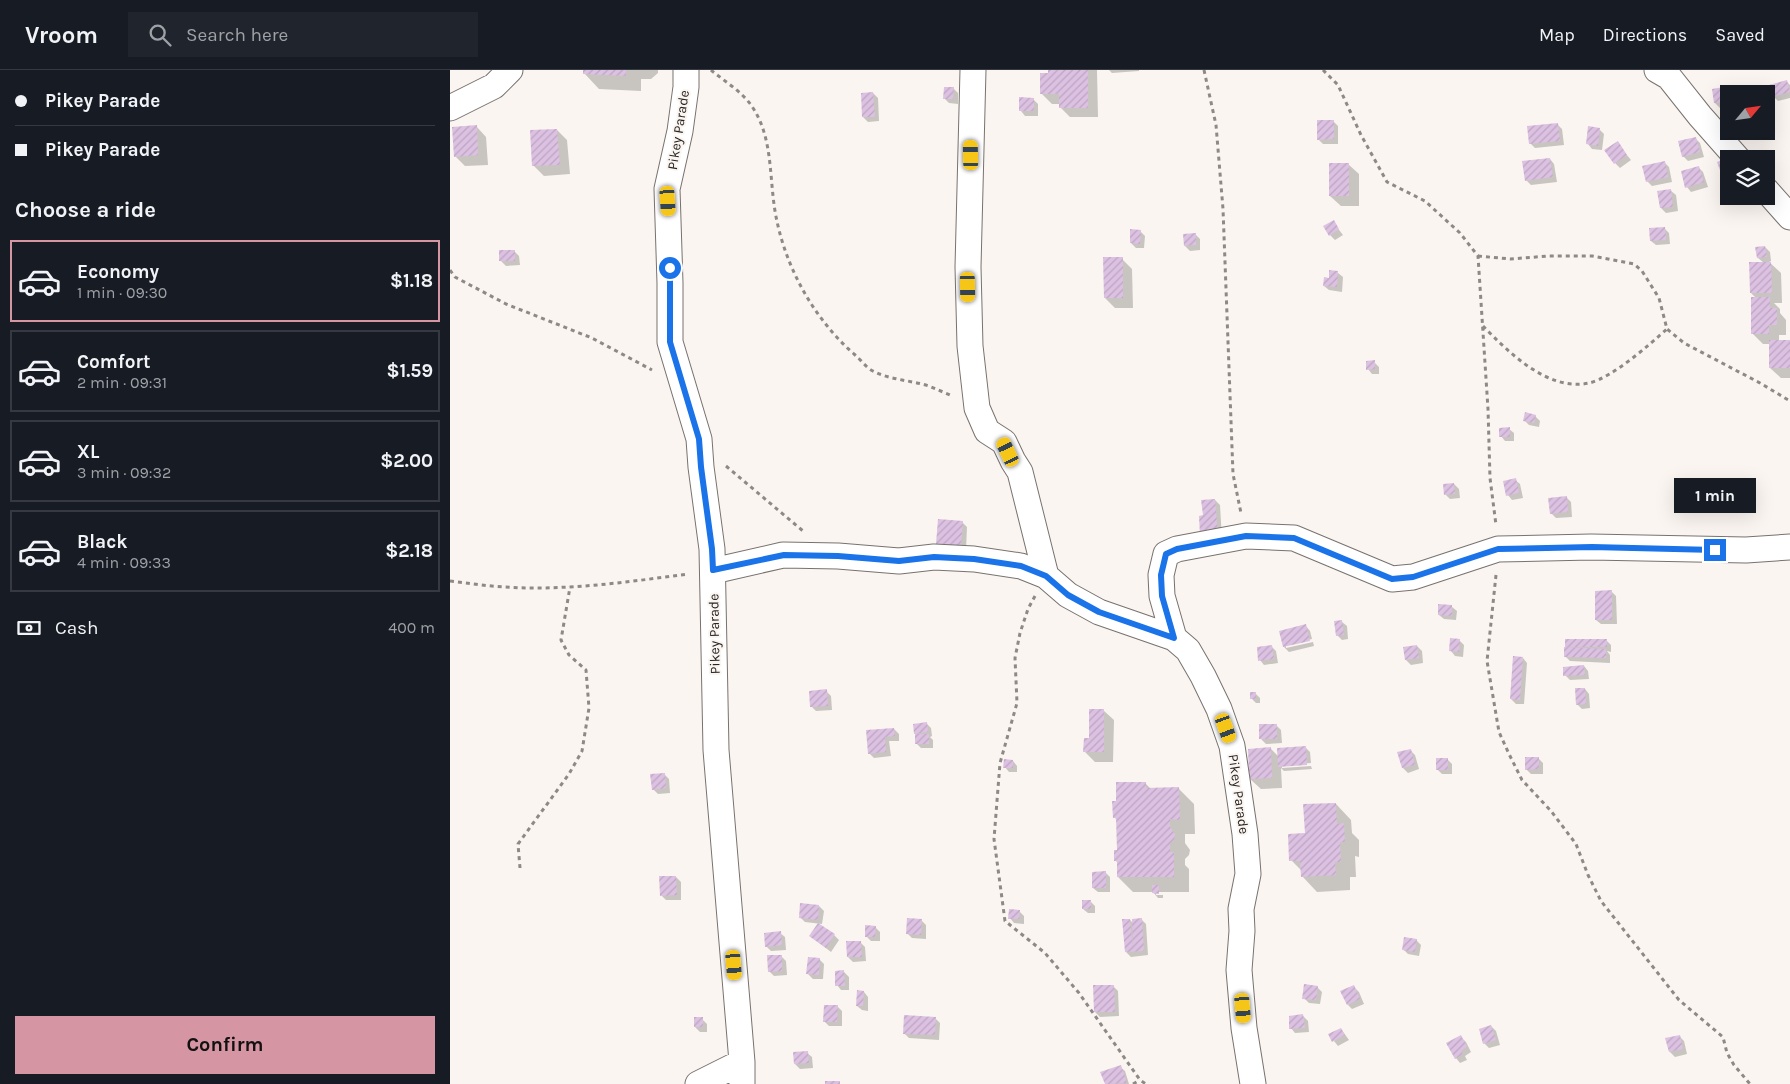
<!DOCTYPE html>
<meta charset="utf-8">
<style>
:root{--surface:#171b24;--page:#20242c;--text:#f1f3f6;--muted:#9ea1a6;--line:#363941;--accent:#d695a3}
body{margin:0;font-family:Karla,sans-serif;background:var(--page);color:var(--text);height:100vh;display:flex;flex-direction:column;font-size:19px;white-space:nowrap}
*{box-sizing:border-box;margin:0}
p{font-size:16px;color:var(--muted)}
.icon{flex:none;width:28px;height:28px;fill:none;stroke:currentColor;stroke-width:2;stroke-linecap:round;stroke-linejoin:round}
.map{position:relative;flex:1;overflow:hidden}
.details{display:flex;flex-direction:column;background:var(--surface);width:450px}
.details>*{flex:none}
.banner{display:grid;align-content:center;height:110px;padding:0 15px;background:var(--surface)}
.needle{width:32px;rotate:61deg}
.controls{position:absolute;left:1270px;top:15px;display:grid;gap:10px}
.controls a{display:grid;place-items:center;width:55px;height:55px;border-radius:0px;background:var(--surface);box-shadow:0 5px 20px #0002;font-size:25px}
.end{position:absolute;width:22px;height:22px;margin:-11px;border:6px solid #1a73e8;background:#fff;box-shadow:0 0 0 2px #fff}
.from{border-radius:50%}
.bubble{position:absolute;height:35px;border-radius:0px;background:var(--surface);box-shadow:0 5px 20px #0002;font-size:16px;font-weight:700;line-height:35px;text-align:center}
.car{position:absolute;width:15px;height:30px;margin:-15px -8px;border-radius:6px;box-shadow:0 0 4px 1px #0007;background:linear-gradient(#f5c518 24%,#345 0 40%,#f5c518 0 76%,#345 0 86%,#f5c518 0)}
.banner b{display:flex;align-items:center;gap:18px;height:48px;font-size:19px}
.banner b+b{border-top:1px solid var(--line)}
.banner i{width:12px;height:12px;background:var(--text)}
ul{padding:0;list-style:none}
li{display:flex;align-items:center;gap:15px;height:82px;margin:0 10px 8px;padding:0 5px;border:2px solid var(--line);border-radius:0px}
li div{flex:1}
li b{display:block;font-size:19px}
li em{font-style:normal;font-weight:700}
li.current{border-color:var(--accent)}
li>.icon{width:45px;height:45px;stroke-width:1.5}
h2{padding:0 15px;font-size:22px;line-height:60px}
.pay{display:flex;align-items:center;gap:12px;height:55px;padding:0 15px;font-size:19px}
.pay p{margin-inline-start:auto}
.cta{display:flex;gap:10px;margin-top:auto;padding:10px 15px}
.cta a{flex:1;height:58px;border-radius:0px;background:var(--accent);color:#111;font-size:20px;font-weight:700;line-height:58px;text-align:center}
header{display:flex;align-items:center;gap:30px;box-sizing:border-box;height:70px;padding:0 25px;background:var(--surface);border-bottom:1px solid var(--line)}
header strong{font-size:24px}
nav{display:flex;gap:28px;margin-inline-start:auto;font-size:18px}
.search{width:350px;height:45px;background:var(--page);display:flex;align-items:center;gap:12px;box-sizing:border-box;padding:0 18px;border-radius:0px;color:var(--muted);font-size:19px}
main{display:flex;flex:1;min-height:0}
.map>svg:first-child{display:block}
.shadow{fill:#0003}
.building{fill:url(#building-hatch)}
.lines{fill:none;stroke-linecap:round;stroke-linejoin:round}
.minor-casing{stroke:#78726f;stroke-width:27}
.path{stroke:#8d8986;stroke-width:3;stroke-dasharray:4 4;stroke-linecap:butt}
.minor{stroke:#fff;stroke-width:25}
.route{stroke:#1a73e8;stroke-width:6}
.labels{text-anchor:middle;stroke-width:4;stroke-linejoin:round;paint-order:stroke}
.street-label{font-size:14px;fill:#282624;stroke:#fbf5f1}
</style>
<header>
<strong>Vroom</strong>
<div class="search"><svg class="icon" aria-label="search" viewBox="0 0 24 24"><circle cx="10" cy="10" r="6"/><path d="M15 15l6 6"/></svg>Search here</div>
<nav><a>Map</a><a>Directions</a><a>Saved</a></nav>
</header>
<main>
<section class="details">
<div class="banner">
<b><i class="from"></i>Pikey Parade</b>
<b><i></i>Pikey Parade</b>
</div>
<h2>Choose a ride</h2>
<ul>
<li class="current"><svg class="icon" aria-label="car" viewBox="0 0 24 24"><path d="M5 17H2v-5l4-1 3-4h7l3 4 3 1v5h-3M9 17h6M6 11h13"/><circle cx="7" cy="17" r="2"/><circle cx="17" cy="17" r="2"/></svg><div><b>Economy</b><p>1 min · 09:30</p></div><em>$1.18</em></li>
<li><svg class="icon" aria-label="car" viewBox="0 0 24 24"><path d="M5 17H2v-5l4-1 3-4h7l3 4 3 1v5h-3M9 17h6M6 11h13"/><circle cx="7" cy="17" r="2"/><circle cx="17" cy="17" r="2"/></svg><div><b>Comfort</b><p>2 min · 09:31</p></div><em>$1.59</em></li>
<li><svg class="icon" aria-label="car" viewBox="0 0 24 24"><path d="M5 17H2v-5l4-1 3-4h7l3 4 3 1v5h-3M9 17h6M6 11h13"/><circle cx="7" cy="17" r="2"/><circle cx="17" cy="17" r="2"/></svg><div><b>XL</b><p>3 min · 09:32</p></div><em>$2.00</em></li>
<li><svg class="icon" aria-label="car" viewBox="0 0 24 24"><path d="M5 17H2v-5l4-1 3-4h7l3 4 3 1v5h-3M9 17h6M6 11h13"/><circle cx="7" cy="17" r="2"/><circle cx="17" cy="17" r="2"/></svg><div><b>Black</b><p>4 min · 09:33</p></div><em>$2.18</em></li>
</ul>
<div class="pay"><svg class="icon" aria-label="cash" viewBox="0 0 24 24"><path d="M3 7h18v10H3z"/><circle cx="12" cy="12" r="2"/></svg>Cash<p>400 m</p></div>
<div class="cta"><a>Confirm</a></div>
</section>
<div class="map">
<svg width="1340" height="1014" viewBox="0 0 1340 1014">
<defs>
<pattern id="building-hatch" width="6" height="6" patternUnits="userSpaceOnUse" patternTransform="scale(1.25)"><rect width="6" height="6" fill="#dcc1e2"/><path d="M-1 1l2-2M0 6l6-6M5 7l2-2" fill="none" stroke="#bda6c2"/></pattern>
</defs>
<rect width="100%" height="100%" fill="#fbf5f1"/>
<path class="shadow" d="M134,0H208V3L201,9H191V21L149,19L134,3Z
M599,0H647L648,47H620L610,37V34H602L592,24L599,4Z
M659,0H689V1L662,3Z
M1336,11L1340,15V28L1328,31L1323,26Z
M503,18L508,23V34L499,33L494,28Z
M1273,18L1278,23L1279,36L1270,38L1265,33Z
M423,23L428,28L429,51L418,52L413,47Z
M583,29L588,34V46H575L571,41Z
M883,51L888,56V74H873L868,69Z
M1107,54L1112,59L1114,75L1085,78L1080,73Z
M26,56L36,67L38,95L15,96L5,86Z
M1149,59L1154,64L1152,80L1142,79L1138,74Z
M107,60L117,70L120,104L94,106L84,96Z
M1245,68L1250,73L1254,87L1238,91L1233,86Z
M1167,73L1181,90L1170,98L1165,93Z
M1100,89L1104,94L1107,112L1081,115L1076,110Z
M1279,90V107H1277L1273,103L1268,93Z
M1214,92L1219,97L1222,112L1202,116L1197,111Z
M898,94L909,104V136H891L880,126Z
M1248,97L1253,102L1258,117L1241,122L1237,117Z
M1221,121L1226,125L1228,141L1216,143L1211,138Z
M883,152L893,165L885,170L880,165Z
M1214,158L1219,163L1220,174L1206,175L1201,171Z
M690,161L695,166L694,178H686L681,173Z
M745,164L750,169V180L740,181L735,176Z
M1315,177L1320,182L1321,191L1319,192L1331,203L1332,233H1324L1330,239V243L1336,250V265H1329V272L1340,271V308H1331L1320,298V274H1313L1302,263L1306,228L1301,223L1314,193L1308,188Z
M64,181L69,186L70,195L56,196L51,191Z
M672,189L682,199L683,238H665L655,228Z
M888,203L893,207L892,222L879,220L874,216Z
M924,292L929,297V304H922L918,299Z
M1085,346L1090,351L1089,357L1079,355L1074,350Z
M1059,359L1064,363V371H1055L1051,366Z
M1065,410L1070,414L1073,428L1062,430L1058,425Z
M1255,412L1260,417L1262,432L1248,433L1243,428Z
M1004,414L1009,419L1010,428L1000,429L995,424Z
M1116,427L1121,432L1122,447L1106,448L1101,443Z
M765,430L770,435L772,469L754,447Z
M512,452L517,457L516,480L492,479L488,474Z
M1161,521L1166,526L1167,554H1151L1146,550Z
M1002,537L1007,541L1006,550L994,549L989,545Z
M892,552L897,556L898,569L892,570L887,565Z
M856,556L860,561L862,569L836,575V578L863,572L864,576L839,582L834,577Z
M1009,570L1014,575L1013,587L1005,586L1001,581Z
M1117,570H1156L1161,575V582L1157,581L1160,585V593L1120,591L1115,586Z
M821,576L826,581L828,593L814,595L810,590Z
M967,576L972,581L973,593L961,595L956,590Z
M1073,588L1077,593L1074,634H1066L1061,629Z
M1134,596L1138,601L1139,609L1120,610L1115,605Z
M1135,619L1139,624L1140,638L1132,639L1127,634Z
M376,621L381,626L382,640L366,641L361,636Z
M805,623L810,628V633H806L801,628Z
M653,640L664,650L663,692H645L635,682Z
M476,653L481,658L482,666L480,667L483,670V678H471L466,673L465,663Z
M826,655L831,660L832,673L816,674L811,669Z
M444,659L449,664V671H439L441,686L424,688L419,683L417,661Z
M855,677L860,682L861,693L832,695V698L861,696L862,699L834,701L831,698L832,718L811,719L800,709L821,679L829,687Z
M960,680L965,685L969,699L958,703L953,698Z
M1088,688L1093,693V704H1081L1076,699Z
M997,689L1002,694V704H992L987,699Z
M563,691L567,696V702H559L555,697Z
M214,704L219,709L220,723L208,724L203,719Z
M695,713L701,719H729L744,734L745,764H735V773L740,780L739,785L735,789V795L739,799V822H706V825H713V828H708L703,822H683L668,807V793L665,790L668,781V751L664,747L668,732Z
M886,734L901,750L902,763L909,770V787L905,786L906,807H900V820L867,822L852,806V801L841,790L856,764Z
M655,802L660,807V822H648L643,818Z
M226,807L231,812V830H216L211,825Z
M640,831L645,836V843H638L633,839Z
M369,836L374,841L372,854L355,852L350,847Z
M569,841L574,846V854L564,853L560,848Z
M691,849L696,854L698,885L681,887L676,882L680,850L683,853Z
M471,850L476,855V869L462,868L457,863Z
M425,857L430,862V871H421L416,866Z
M330,863L335,867L336,880L321,881L316,876Z
M384,865L389,870L381,882L360,866Z
M966,870L971,875L969,886L958,884L953,879Z
M410,872L415,877L416,891L403,892L398,887Z
M331,886L336,891L337,905L324,906L319,901Z
M369,889L374,894L373,909H363L358,904Z
M394,902L399,907V920H391L387,915Z
M664,917L668,921L669,946L650,947L645,942Z
M867,917L872,922L870,934L859,933L854,928Z
M904,917L909,922L914,934L902,939L898,935Z
M414,922L418,927V941L412,940L407,936Z
M387,936L392,941V956H379L374,951Z
M853,946L858,951L859,962L845,963L841,958Z
M485,948L490,953L489,970L459,968L454,963Z
M252,949L257,954V962H250L245,957Z
M1041,956L1046,961L1050,975L1039,978L1034,973Z
M891,959L899,970L888,976L884,971Z
M1229,966L1234,971L1237,984L1225,987L1220,982L1217,969Z
M1011,967L1016,972L1021,982L1015,986L1017,990L1010,993L1006,988Z
M357,983L362,987L363,998L350,999L345,994Z
M670,997L675,1001L679,1014H656L652,1003Z"/>
<path class="building" d="M133,0H176V6L133,4Z
M598,0H638V38H609V24H590V3H598Z
M1337,10L1340,22L1322,27L1319,15Z
M494,17H504L503,29H493Z
M1274,17L1276,32L1264,33L1262,19Z
M423,22L425,47H412L411,23Z
M569,27L584,28V41H569Z
M867,50H884V69L867,70Z
M1108,53L1110,71L1079,74L1077,56Z
M27,55L28,85L4,87L2,57Z
M1138,56L1150,58L1148,76L1136,74Z
M107,59L110,95L82,96L80,60Z
M1246,67L1250,82L1232,87L1228,71Z
M1168,71L1177,85L1164,94L1154,80Z
M1278,87L1279,100L1271,103L1267,92Z
M1100,88L1103,107L1075,111L1072,91Z
M1215,91L1218,107L1196,112L1192,96Z
M879,93H899V126H879Z
M1249,96L1254,112L1235,118L1231,101Z
M1221,119L1223,137L1210,138L1207,121Z
M884,150L889,159L879,166L873,156Z
M1215,157L1216,170L1200,171L1199,158Z
M680,159L691,160L690,174L680,173Z
M746,163V175L734,176L733,164Z
M1315,176L1317,187L1307,188L1305,177Z
M49,180H65V191H49Z
M653,187H673V228H654Z
M1299,192H1321L1322,223H1300Z
M879,200L888,201L887,217L873,216L874,207L879,208Z
M1301,227H1320V238H1327V255H1319V264H1301Z
M1319,270H1340V298H1319Z
M925,290V299L916,300V291Z
M1075,342L1086,345L1084,353L1073,351Z
M1060,357V367H1049V358Z
M1066,408L1069,423L1056,426L1053,411Z
M1255,411L1258,427L1242,429L1240,412Z
M1004,413L1005,424L994,425L993,414Z
M1117,426L1118,442L1100,444L1098,428Z
M765,429L768,465L750,466L749,446L753,445L751,430Z
M488,449L513,451L511,476L486,474Z
M1162,520V550H1145V521Z
M988,534L1002,535V546L988,545Z
M892,550L894,565L886,566L884,551Z
M856,554L860,571L833,577L829,561Z
M1000,568L1010,569L1009,582L999,581Z
M1115,569H1157V577H1115Z
M822,575L824,589L808,591L807,577Z
M967,575L969,588L955,590L953,577Z
M1114,577L1156,579V588L1114,587Z
M1063,586L1073,587L1070,630L1060,629Z
M1134,595L1135,605L1113,606V597Z
M1125,618H1135L1136,634L1126,635Z
M377,619L378,636L360,637L359,621Z
M800,622H806V629H800Z
M639,639H654V682H633L634,668H639Z
M477,652L478,662L464,664L463,654Z
M809,654H827V669H809Z
M444,658L445,666L435,667L436,682L418,684L416,660Z
M465,664H479V674H465Z
M856,676L857,695L828,697L827,678Z
M821,677L822,708L799,709L798,679Z
M961,679L965,695L952,698L947,682Z
M1075,687H1089V699L1075,700Z
M986,688H998V700H986Z
M554,689L563,690V698H553Z
M215,703L216,718L202,720L200,704Z
M666,712H696V718L729,717L730,750L720,749V757L725,764L724,770L720,773V782H724V807H667V791H664V780H667L666,748H663L662,731H666Z
M886,733L887,754L894,753L895,772H890L891,792H885L886,805L851,807L850,791H839L838,764L855,763L853,734Z
M656,801V818H642V802Z
M209,806H226L227,825L210,826Z
M702,815H709V824L702,823Z
M632,830H641V839H632Z
M350,833L369,835L368,850L349,848Z
M559,839L570,840L569,849H558Z
M457,848L472,849L471,865L456,864Z
M692,848L694,881L675,882L672,849H680L683,878L682,849Z
M368,853L385,864L376,878L359,866Z
M415,855L426,856L425,867H415Z
M331,861L332,875L315,877L314,863Z
M954,867L967,869L965,882L952,880Z
M396,871H411L412,887H397Z
M317,885H332V901L318,902Z
M358,887L370,888L369,905L356,904Z
M394,900L395,916H385V901Z
M854,914L868,916L866,930L852,929Z
M643,915H664L665,942H644Z
M904,915L910,929L897,935L890,921Z
M407,920L414,921L413,936H406Z
M374,935H388L387,952H373Z
M853,944L855,958L839,959V946Z
M454,945L486,947L485,965L453,964Z
M244,947H253V957H244Z
M1041,955L1046,970L1033,974L1029,959Z
M891,958L895,965L882,972L878,964Z
M1011,965L1017,977L1011,981L1013,984L1005,989L996,973Z
M1230,965L1233,979L1219,982L1215,968Z
M358,981L359,993L344,994L343,982Z
M671,995L677,1013L655,1014L650,1002Z
M375,1011H390V1014H375Z"/>
<g class="lines">
<defs>
<path id="minor" d="M236,0V17L230,61L217,119L220,213V272L249,369L251,397L262,479L266,680L292,992V1014
M523,0L518,197L520,276L527,338L537,361L554,372L563,391L570,402L596,506L618,525L649,542L724,568L738,580L753,606L769,639L782,676L795,764L798,804L791,839L792,861L789,900L794,958L803,1014
M1207,0L1219,7L1250,46L1288,89
M0,38L44,16L60,0
M1316,120L1340,147
M263,501L333,485L388,486L449,491L484,487L524,489L571,496L596,506
M724,568L712,526L711,505L716,484L727,479L796,466L844,468L942,509L963,507L1048,479L1141,477L1296,480L1340,477
M248,1014L292,992"/>
</defs>
<use href="#minor" class="minor-casing"/>
<path class="path" d="M261,0C274,11 291,21 301,35C323,66 319,105 325,141C334,195 363,248 404,284C410,289 415,296 421,300C439,310 460,310 479,316C486,319 493,322 500,325
M754,0L766,55L773,139L783,404L791,443
M873,0L888,15L911,65L937,112L975,131L1010,163L1028,186L1038,339L1040,408L1046,455
M1028,186L1060,189L1099,186H1142L1184,194L1192,201L1209,228L1217,259L1234,273L1310,313L1340,331
M0,200L5,207L56,234L142,268L202,300
M1033,256C1059,283 1099,322 1139,313C1162,308 1199,275 1217,259
M276,396L353,461
M1046,505L1037,591L1049,662L1059,684L1072,710L1101,741L1126,774L1138,805L1151,831L1229,930L1273,967L1277,983L1284,995L1300,1014
M0,511C18,513 36,516 54,517C115,521 178,512 238,504
M585,526L578,539L570,563L565,588L567,633L550,693L544,769L555,851L595,883L629,923L690,1010L696,1014
M70,798L68,774L119,704L132,681L139,638L136,600L119,585L111,570L120,517
M683,1014L690,1010"/>
<use href="#minor" class="minor"/>
</g>
<g class="lines">
<path class="route" d="M220,198V272L249,369L251,397L262,479L263,500L334,485L388,486L449,491L484,487L524,489L571,496L596,506L618,525L649,542L724,568L712,526L711,505L716,484L727,479L796,466L844,468L942,509L963,507L1048,479L1142,477L1265,480"/>
</g>
<g class="labels">
<g class="street-label">
<text transform="translate(228 60) rotate(-81)" y="5">Pikey Parade</text>
<text transform="translate(264 564) rotate(-91)" y="5">Pikey Parade</text>
<text transform="translate(789 724) rotate(82)" y="5">Pikey Parade</text>
</g>
</g>
</svg>
<div class="controls">
<a><svg class="needle" viewBox="-14 -14 28 28"><path d="M0-13l5 13h-10z" fill="#e53935"/><path d="M0 13l5-13h-10z" fill="#9ea1a6"/></svg></a>
<a><svg class="icon" aria-label="layers" viewBox="0 0 24 24"><path d="M12 4l9 5-9 5-9-5zM3 14l9 5 9-5"/></svg></a>
</div>
<i class="end from" style="left:220px;top:198px"></i>
<i class="end" style="left:1265px;top:480px"></i>
<div class="bubble" style="left:1224px;top:408px;width:82px">1 min</div>
<i class="car" style="left:521px;top:85px;rotate:359deg"></i>
<i class="car" style="left:218px;top:131px;rotate:176deg"></i>
<i class="car" style="left:518px;top:217px;rotate:179deg"></i>
<i class="car" style="left:558px;top:382px;rotate:335deg"></i>
<i class="car" style="left:776px;top:658px;rotate:160deg"></i>
<i class="car" style="left:284px;top:895px;rotate:175deg"></i>
<i class="car" style="left:793px;top:938px;rotate:175deg"></i>
</div>
</main>
